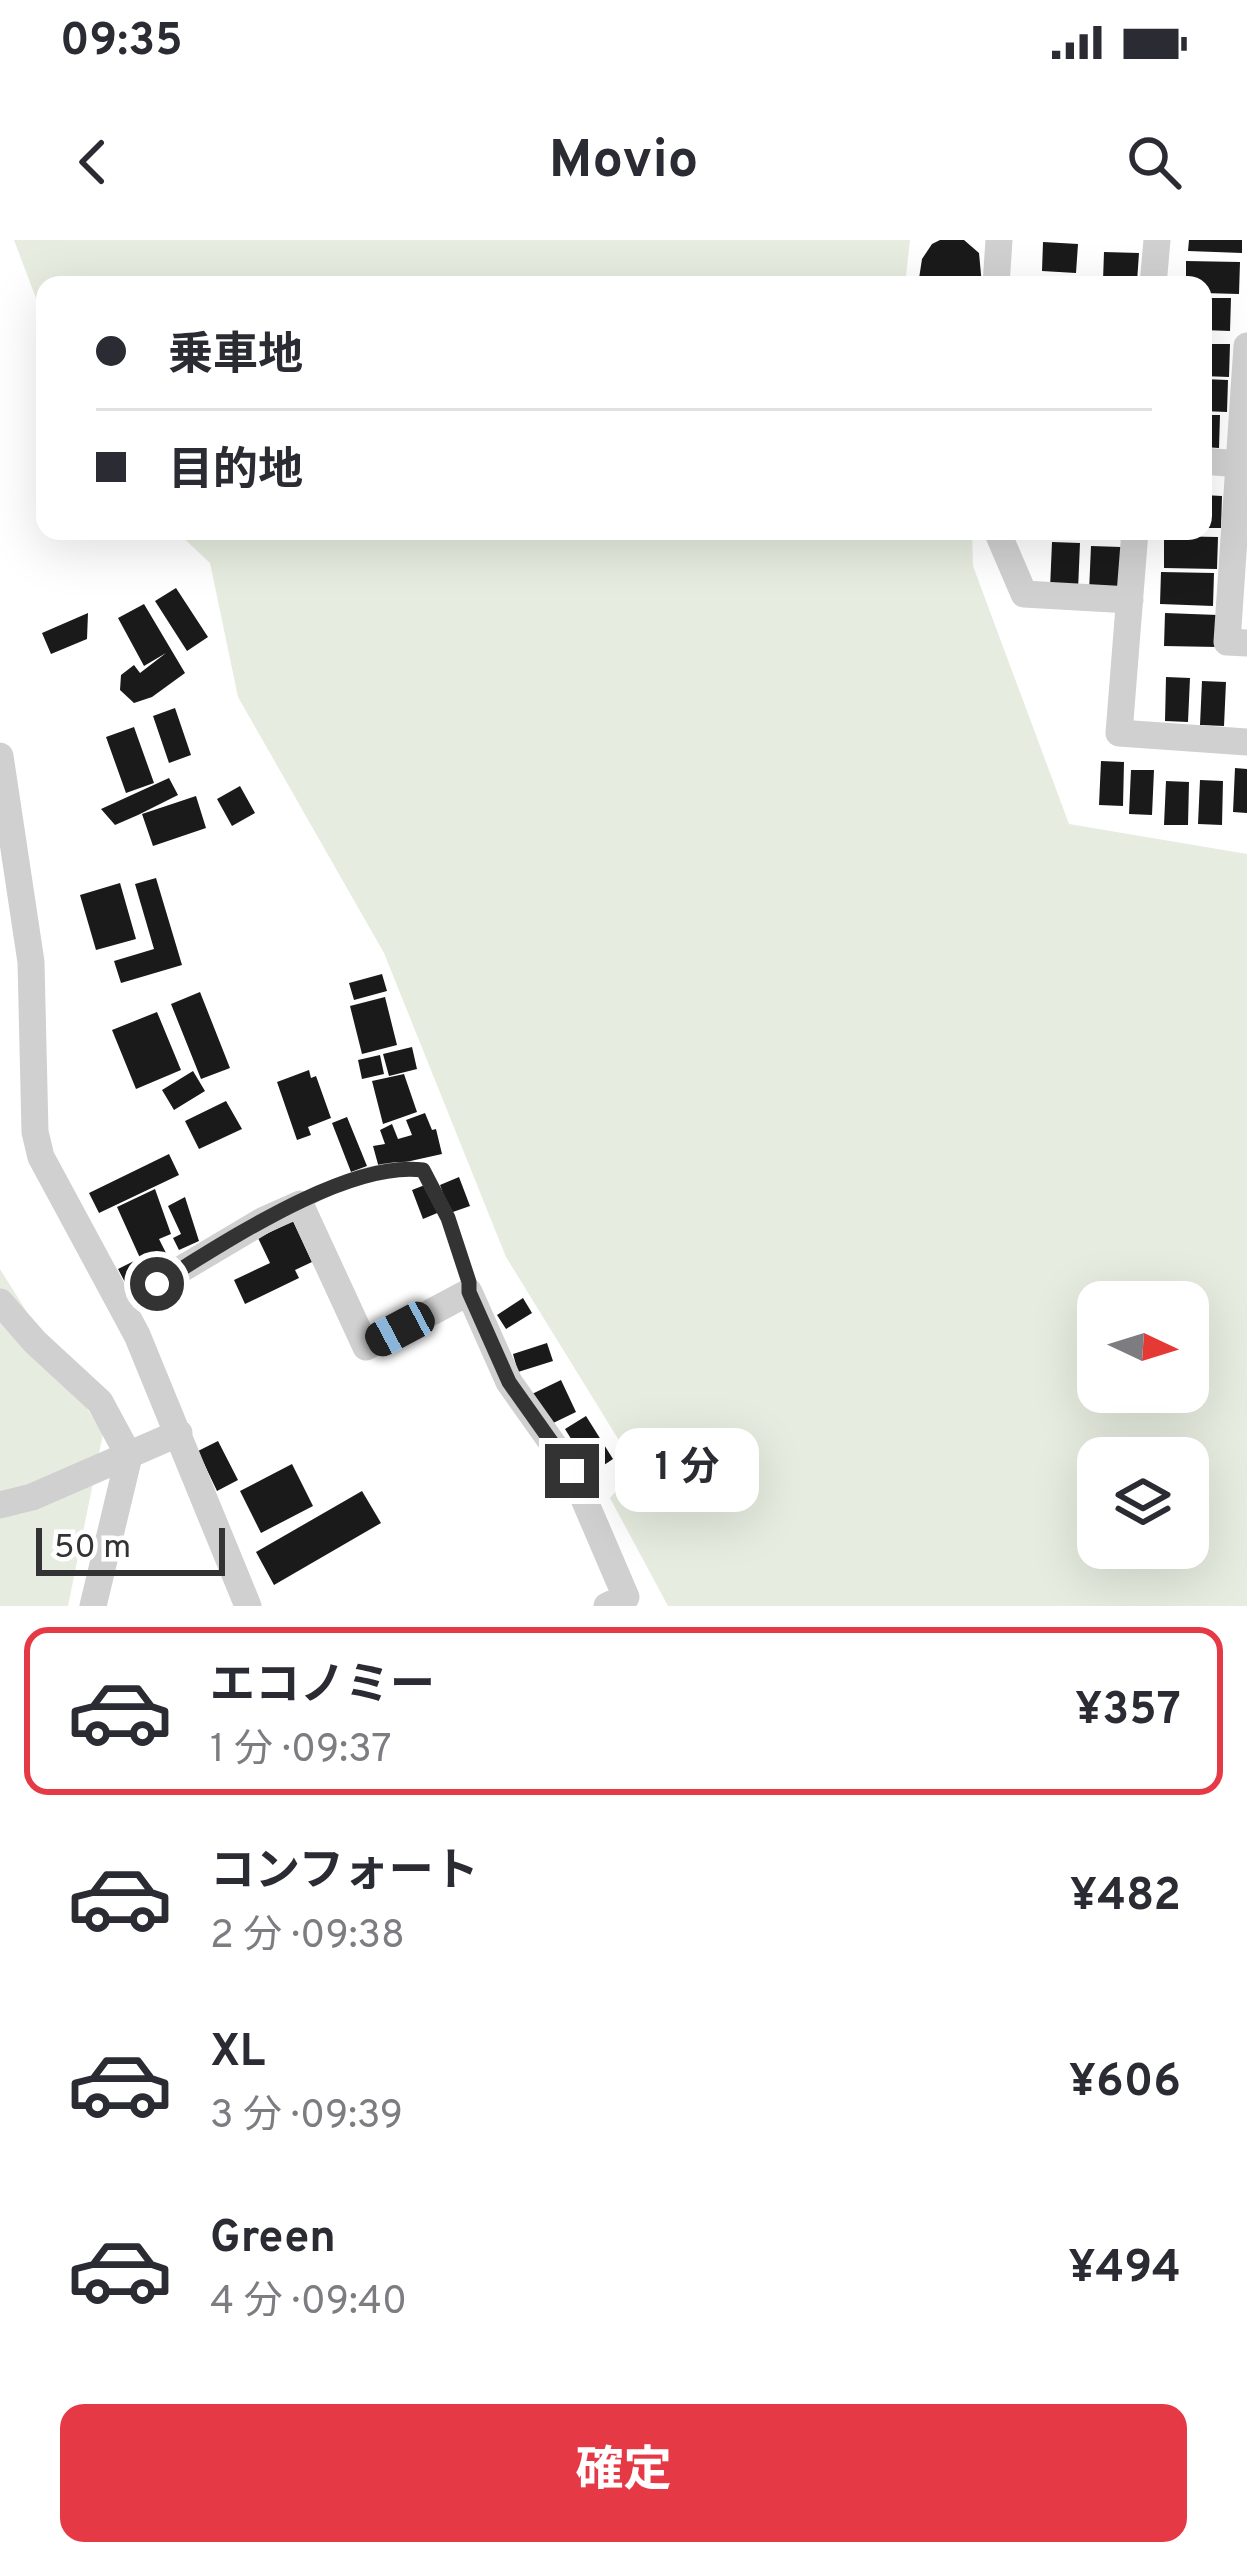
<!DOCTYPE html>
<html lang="ja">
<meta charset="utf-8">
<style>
:root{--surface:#fff;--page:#f2f2f3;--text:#2b2b33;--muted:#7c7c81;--line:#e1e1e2;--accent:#e63946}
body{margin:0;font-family:Overpass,"Noto Sans JP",sans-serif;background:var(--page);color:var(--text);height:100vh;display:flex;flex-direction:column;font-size:45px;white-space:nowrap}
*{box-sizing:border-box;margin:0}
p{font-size:39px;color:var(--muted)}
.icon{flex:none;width:66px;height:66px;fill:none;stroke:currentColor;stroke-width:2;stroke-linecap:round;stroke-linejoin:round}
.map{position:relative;height:1366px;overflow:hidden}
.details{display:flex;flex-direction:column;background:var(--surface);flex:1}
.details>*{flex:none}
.hud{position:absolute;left:36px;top:36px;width:1176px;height:264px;border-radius:24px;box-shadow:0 12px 48px #0002;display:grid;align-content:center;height:264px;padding:0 60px;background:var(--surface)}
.needle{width:78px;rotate:94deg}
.tools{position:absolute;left:1077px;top:1041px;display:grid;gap:24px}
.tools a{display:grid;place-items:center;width:132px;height:132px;border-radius:24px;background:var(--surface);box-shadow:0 12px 48px #0002;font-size:60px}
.scale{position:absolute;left:36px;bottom:30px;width:189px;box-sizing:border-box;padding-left:12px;border:6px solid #333;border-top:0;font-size:33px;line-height:42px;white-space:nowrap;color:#333;-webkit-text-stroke:9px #fff;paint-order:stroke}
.end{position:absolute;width:54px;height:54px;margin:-27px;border:15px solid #333;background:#fff;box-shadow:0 0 0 6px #fff}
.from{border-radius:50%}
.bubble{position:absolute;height:84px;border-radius:24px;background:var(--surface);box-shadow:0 12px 48px #0002;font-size:39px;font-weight:700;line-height:84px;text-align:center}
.car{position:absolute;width:36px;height:72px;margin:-36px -18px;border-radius:15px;box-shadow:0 0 9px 3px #0007;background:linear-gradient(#222 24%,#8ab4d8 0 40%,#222 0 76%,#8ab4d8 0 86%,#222 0)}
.hud b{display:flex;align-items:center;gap:42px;height:114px;font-size:45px}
.hud b+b{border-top:3px solid var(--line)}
.hud i{width:30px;height:30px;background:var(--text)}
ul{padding:21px 0 0;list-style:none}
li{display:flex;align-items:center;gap:36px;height:168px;margin:0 24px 18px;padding:0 36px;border:6px solid transparent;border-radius:24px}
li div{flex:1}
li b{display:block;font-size:45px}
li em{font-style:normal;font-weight:700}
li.current{border-color:var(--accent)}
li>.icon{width:108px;height:108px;stroke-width:1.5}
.action{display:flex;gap:24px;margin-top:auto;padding:24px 60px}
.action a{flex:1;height:138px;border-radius:24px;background:var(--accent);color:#fff;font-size:48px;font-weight:700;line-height:138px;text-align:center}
.status{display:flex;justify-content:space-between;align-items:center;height:84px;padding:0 60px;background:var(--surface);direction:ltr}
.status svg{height:33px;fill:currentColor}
header{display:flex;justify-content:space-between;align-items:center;height:156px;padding:0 60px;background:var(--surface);font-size:54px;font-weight:700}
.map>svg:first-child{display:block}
.green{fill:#e6ecdf;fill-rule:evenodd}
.building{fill:#1a1a1a}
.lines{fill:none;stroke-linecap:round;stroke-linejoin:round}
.service{stroke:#d0d0d0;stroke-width:14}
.minor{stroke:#d0d0d0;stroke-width:27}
.route{stroke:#333;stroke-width:15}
</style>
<div class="status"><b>09:35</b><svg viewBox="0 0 49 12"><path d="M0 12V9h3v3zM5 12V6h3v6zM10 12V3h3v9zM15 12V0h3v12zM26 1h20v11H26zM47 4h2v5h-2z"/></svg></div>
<header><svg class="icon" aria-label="back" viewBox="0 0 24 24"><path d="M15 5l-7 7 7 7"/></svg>Movio<svg class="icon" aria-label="search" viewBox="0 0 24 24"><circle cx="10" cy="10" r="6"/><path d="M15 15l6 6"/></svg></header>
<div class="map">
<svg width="1247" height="1366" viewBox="0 0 1247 1366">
<rect width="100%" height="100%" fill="#fff"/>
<path class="green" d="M14,0H910L905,45H45V82Z
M176,291H972L973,326L1069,584L1247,614V1366H668L610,1258L636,1228L506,1017L384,713L238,457L210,323ZM1188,1062V1152H1098V1062ZM1188,1218V1308H1098V1218Z
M0,1029L103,1194L68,1366H0Z"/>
<path class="building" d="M964,0L979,13L982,45H918L922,19L932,4L940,0Z
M1189,0H1242V13L1188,11Z
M1043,2L1078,4L1076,33L1042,31Z
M1104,12L1139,13L1137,42L1103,41Z
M1186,21L1240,22L1239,54L1203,53V45H1186Z
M1203,58H1231L1230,91L1203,90Z
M1203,104H1230L1229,137L1203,136Z
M1203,139L1228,140L1227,172L1203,171Z
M1203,175H1220L1219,208L1203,207Z
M1203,255L1222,256L1221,288H1203Z
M1164,296L1218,297L1217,329L1164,328Z
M1052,302L1080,303L1078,350L1050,349Z
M1091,306L1121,307L1119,353L1089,352Z
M1161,332L1214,333L1213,366L1160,364Z
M176,348L208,397L187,411L155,361Z
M144,364L185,433L152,457L134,463L120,450L121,435L134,425L140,433L166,413L144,426L118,378Z
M88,373L87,399L51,414L42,393Z
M1165,373L1218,375L1217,407L1164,406Z
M1166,437L1190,438L1188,482L1165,481Z
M1202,441L1226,442L1224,486L1200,485Z
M175,468L191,515L169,523L153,476Z
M134,487L154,543L126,553L106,497Z
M1101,521L1124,522L1123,566L1099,565Z
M1235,528L1247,529V573L1233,572Z
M1131,530H1154L1152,575L1129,574Z
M169,538L178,555L138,575L115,585L101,569Z
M1200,540L1223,541L1222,585L1198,584Z
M1166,541L1189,542L1188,585H1164Z
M240,546L255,573L232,586L217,559Z
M196,556L206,588L153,606L142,574Z
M156,638L182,725L121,743L114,721L154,709L135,644Z
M120,643L136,699L96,710L80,655Z
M382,734L387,751L354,760L349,743Z
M200,752L230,828L201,839L171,764Z
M385,757L397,805L362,814L350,766Z
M157,772L181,830L136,849L112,790Z
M412,807L417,829L389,836L383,814Z
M380,815L384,834L362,839L358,820Z
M309,830L311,838L316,836L331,878L308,887L311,895L297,900L277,842Z
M193,831L205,851L174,870L162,850Z
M404,834L417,872L383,884L372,841Z
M226,861L242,889L199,909L185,881Z
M425,873L432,890L436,889L442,914L379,928L373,906L385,904L380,890L392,884L398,899L412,895L406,880Z
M347,877L367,926L351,932L332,883Z
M169,914L179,935L99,973L89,953Z
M459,937L470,966L450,973L440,945Z
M430,943L442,971L423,979L412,950Z
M155,949L171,994L159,999L169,1019L158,1025L161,1031L128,1048L118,1029L140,1018L117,967Z
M185,957L199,1001L179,1010L173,998L181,994L168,966Z
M293,981L312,1022L295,1030L299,1038L245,1064L234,1040L270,1023L258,998Z
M523,1058L532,1073L506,1089L497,1075Z
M547,1103L553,1121L518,1132L513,1114Z
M561,1140L576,1172L547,1186L532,1154Z
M586,1176L613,1219L592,1233L565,1189Z
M218,1201L238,1240L217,1251L198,1211Z
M292,1224L313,1266L261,1293L240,1251Z
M362,1251L381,1283L274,1345L256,1312Z"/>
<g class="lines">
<path class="service" d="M300,964C336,943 381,924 423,930L448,978L469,1042V1052"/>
<path class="minor" d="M996,45L999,0
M1153,45L1157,0
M1247,106L1227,402L1247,403
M1203,221L1239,224
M997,291L1024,354L1130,360
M1135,291L1119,493L1247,502
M0,516L31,722L35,892L41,917L137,1095L248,1366
M0,1062L35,1102L100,1162L129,1216L93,1366
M121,1065L264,980L300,964L366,1107L469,1052L509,1142L572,1231L626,1357L607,1366
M0,1265L32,1257L179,1193"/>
</g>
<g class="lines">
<path class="route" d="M157,1044C223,1004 346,920 423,930L448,978L469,1042V1052L509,1142L572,1231"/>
</g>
</svg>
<div class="tools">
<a><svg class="needle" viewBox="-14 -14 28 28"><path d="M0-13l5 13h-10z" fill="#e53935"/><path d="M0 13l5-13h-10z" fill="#7c7c81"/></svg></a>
<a><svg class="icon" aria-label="layers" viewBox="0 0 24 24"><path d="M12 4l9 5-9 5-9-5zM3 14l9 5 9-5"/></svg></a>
</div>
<div class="scale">50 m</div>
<i class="end from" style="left:157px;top:1044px"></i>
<i class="end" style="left:572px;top:1231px"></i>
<div class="bubble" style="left:615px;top:1188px;width:144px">1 分</div>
<i class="car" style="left:400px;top:1089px;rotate:242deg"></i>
<div class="hud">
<b><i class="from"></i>乗車地</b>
<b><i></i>目的地</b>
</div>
</div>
<section class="details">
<ul>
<li class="current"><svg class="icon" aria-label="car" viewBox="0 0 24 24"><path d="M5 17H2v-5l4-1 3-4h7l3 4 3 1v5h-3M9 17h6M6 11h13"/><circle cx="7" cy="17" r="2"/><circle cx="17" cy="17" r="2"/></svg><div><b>エコノミー</b><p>1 分 · 09:37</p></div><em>¥357</em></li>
<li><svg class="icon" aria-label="car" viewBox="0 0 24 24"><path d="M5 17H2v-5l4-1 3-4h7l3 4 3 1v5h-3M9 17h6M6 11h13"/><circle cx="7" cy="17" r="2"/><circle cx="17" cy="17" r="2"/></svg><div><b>コンフォート</b><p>2 分 · 09:38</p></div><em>¥482</em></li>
<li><svg class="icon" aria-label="car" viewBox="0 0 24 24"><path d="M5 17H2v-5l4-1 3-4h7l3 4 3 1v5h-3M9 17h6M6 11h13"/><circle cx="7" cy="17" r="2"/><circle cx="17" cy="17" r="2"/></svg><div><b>XL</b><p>3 分 · 09:39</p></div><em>¥606</em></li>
<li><svg class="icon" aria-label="car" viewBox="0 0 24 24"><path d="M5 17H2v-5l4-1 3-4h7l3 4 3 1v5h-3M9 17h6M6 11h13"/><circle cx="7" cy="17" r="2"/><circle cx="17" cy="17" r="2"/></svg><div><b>Green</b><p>4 分 · 09:40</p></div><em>¥494</em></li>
</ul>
<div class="action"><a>確定</a></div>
</section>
